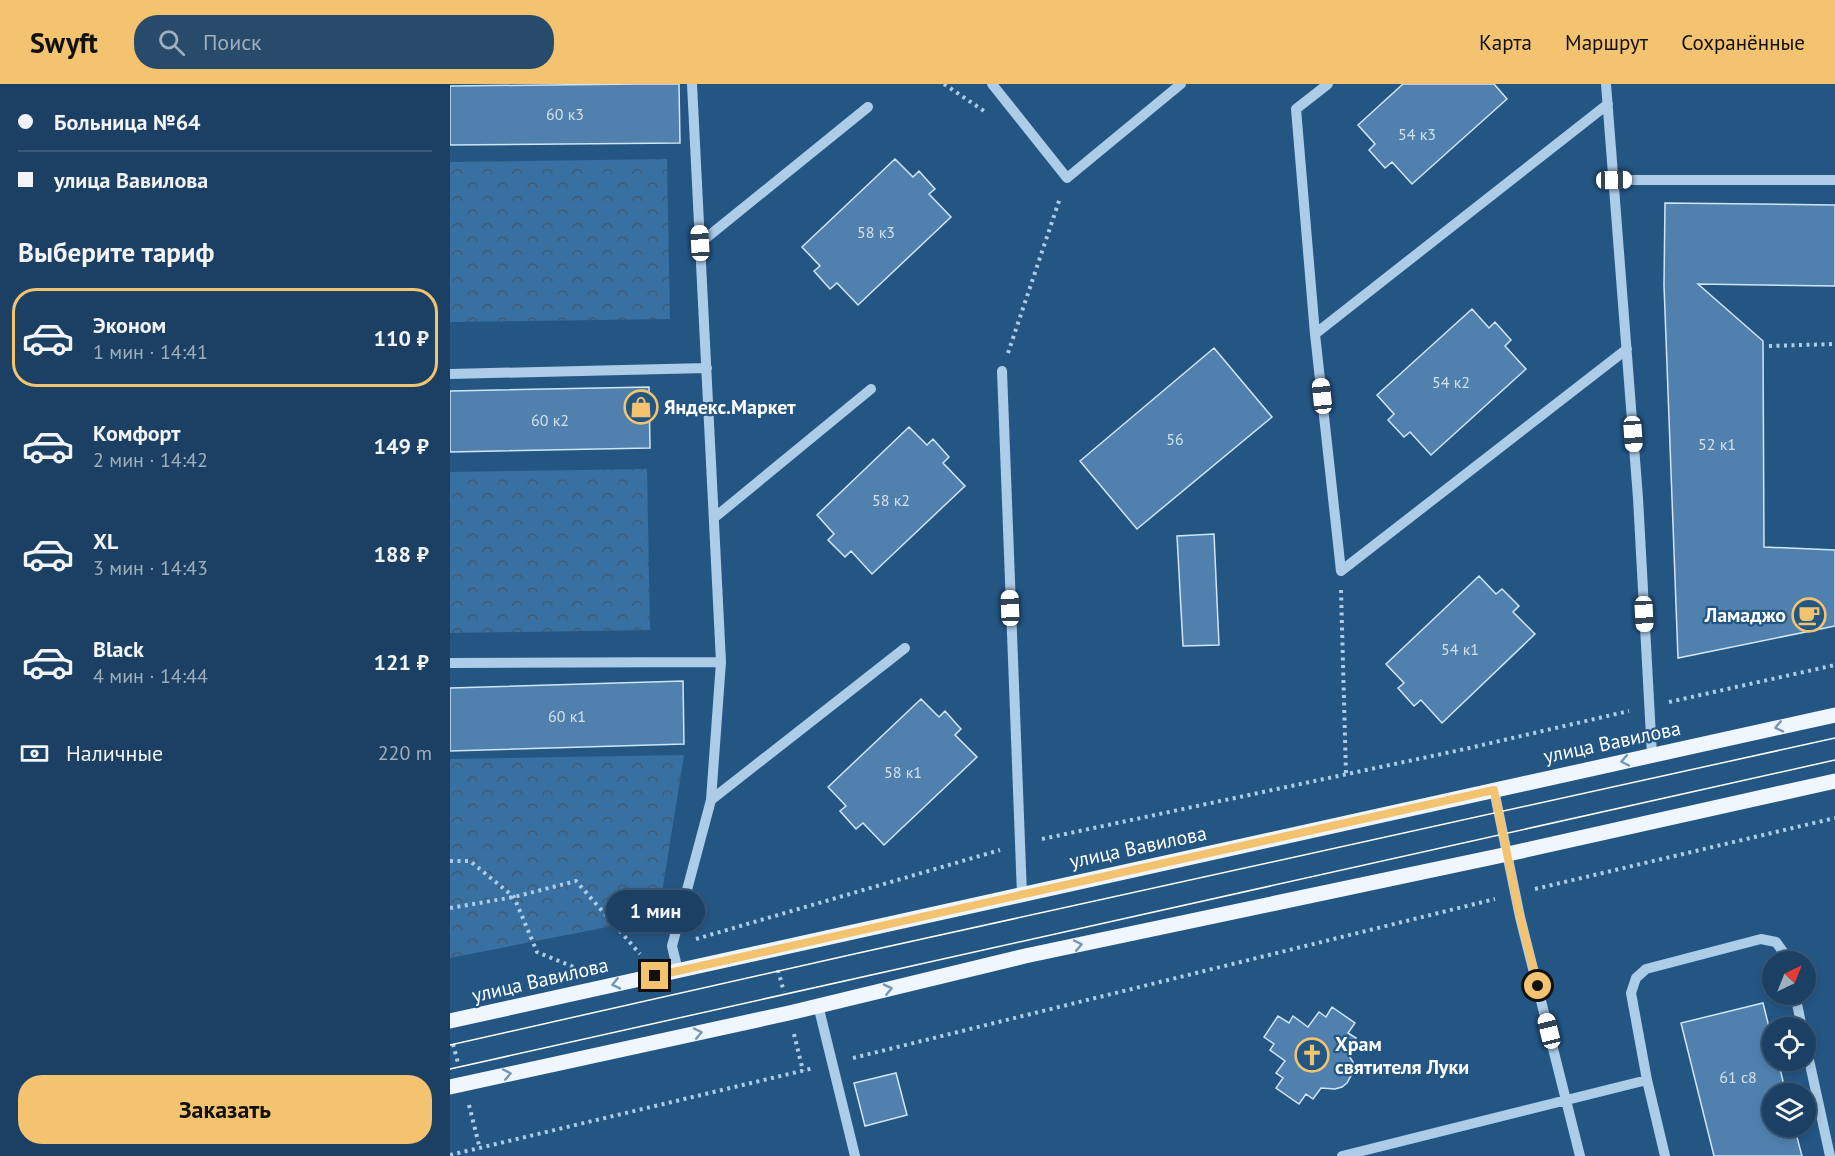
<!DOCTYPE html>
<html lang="ru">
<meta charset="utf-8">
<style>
:root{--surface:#1b4063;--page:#284b6c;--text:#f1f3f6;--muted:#a0afbe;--line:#395978;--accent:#f3c370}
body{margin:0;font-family:"PT Sans",sans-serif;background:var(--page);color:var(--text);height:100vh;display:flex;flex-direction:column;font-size:22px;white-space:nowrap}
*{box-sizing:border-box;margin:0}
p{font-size:20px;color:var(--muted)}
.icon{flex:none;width:33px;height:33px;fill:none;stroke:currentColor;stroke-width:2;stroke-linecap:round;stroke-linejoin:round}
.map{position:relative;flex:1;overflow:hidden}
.panel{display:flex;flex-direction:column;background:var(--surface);width:450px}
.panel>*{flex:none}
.guide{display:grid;align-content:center;height:132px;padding:0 18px;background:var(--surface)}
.needle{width:39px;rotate:43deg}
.buttons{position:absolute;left:1312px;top:867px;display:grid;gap:12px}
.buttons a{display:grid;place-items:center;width:54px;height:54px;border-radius:50%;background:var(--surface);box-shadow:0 3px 9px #0003,0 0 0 2px var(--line);font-size:30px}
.end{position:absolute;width:27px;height:27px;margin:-14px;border:8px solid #f3c370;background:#111;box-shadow:0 0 0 3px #111}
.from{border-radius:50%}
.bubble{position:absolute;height:42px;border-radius:21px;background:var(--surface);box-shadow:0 3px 9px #0003,0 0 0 2px var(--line);font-size:20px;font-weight:700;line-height:42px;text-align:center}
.car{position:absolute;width:18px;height:36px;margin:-18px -9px;border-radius:8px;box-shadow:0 0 4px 2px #0007;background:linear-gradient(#fff 24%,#345 0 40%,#fff 0 76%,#345 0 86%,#fff 0)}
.guide b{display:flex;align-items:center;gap:21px;height:57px;font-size:22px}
.guide b+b{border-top:2px solid var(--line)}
.guide i{width:15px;height:15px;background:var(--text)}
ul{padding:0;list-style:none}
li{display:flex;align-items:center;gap:18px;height:99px;margin:0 12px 9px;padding:0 6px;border:3px solid transparent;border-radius:24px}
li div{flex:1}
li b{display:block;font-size:22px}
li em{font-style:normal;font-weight:700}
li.current{border-color:var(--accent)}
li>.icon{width:54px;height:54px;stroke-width:1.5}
h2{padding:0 18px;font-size:27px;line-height:72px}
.pay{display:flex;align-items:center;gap:15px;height:66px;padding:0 18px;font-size:22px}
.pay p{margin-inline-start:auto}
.action{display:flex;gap:12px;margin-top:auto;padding:12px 18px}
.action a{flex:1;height:69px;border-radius:24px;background:var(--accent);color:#111;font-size:24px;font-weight:700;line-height:69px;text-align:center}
header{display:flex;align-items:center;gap:36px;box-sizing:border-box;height:84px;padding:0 30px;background:var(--accent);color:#111}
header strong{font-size:28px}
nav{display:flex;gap:33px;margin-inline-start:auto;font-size:21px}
.search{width:420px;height:54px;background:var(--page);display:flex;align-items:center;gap:15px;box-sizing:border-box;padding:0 21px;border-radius:24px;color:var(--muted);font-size:22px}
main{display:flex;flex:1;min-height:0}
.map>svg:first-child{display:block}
.forest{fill:url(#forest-crowns)}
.building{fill:#5081ae;stroke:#d1e5f6;stroke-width:1.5}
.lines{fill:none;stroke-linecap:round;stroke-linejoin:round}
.path{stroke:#adcce8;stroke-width:4;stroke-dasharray:3 4.5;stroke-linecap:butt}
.minor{stroke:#adcce8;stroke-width:10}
.major{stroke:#eff6fe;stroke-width:15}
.tram{stroke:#fff;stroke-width:1.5}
.oneway{stroke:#7596b5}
.route{stroke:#f3c370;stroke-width:8}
.labels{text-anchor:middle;stroke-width:4.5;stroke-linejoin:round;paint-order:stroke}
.number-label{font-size:16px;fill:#d3e0eb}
.poi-label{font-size:20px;font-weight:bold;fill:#fff;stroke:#245684;text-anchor:start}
.street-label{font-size:20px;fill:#fff;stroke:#245684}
</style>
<header>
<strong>Swyft</strong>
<div class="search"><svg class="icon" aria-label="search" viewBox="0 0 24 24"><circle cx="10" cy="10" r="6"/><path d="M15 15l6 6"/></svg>Поиск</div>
<nav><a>Карта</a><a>Маршрут</a><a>Сохранённые</a></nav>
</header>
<main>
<section class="panel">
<div class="guide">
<b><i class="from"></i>Больница №64</b>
<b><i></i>улица Вавилова</b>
</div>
<h2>Выберите тариф</h2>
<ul>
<li class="current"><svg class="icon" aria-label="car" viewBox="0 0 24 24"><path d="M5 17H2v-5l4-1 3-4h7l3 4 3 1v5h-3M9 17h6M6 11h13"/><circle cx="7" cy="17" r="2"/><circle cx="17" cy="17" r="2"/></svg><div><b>Эконом</b><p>1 мин · 14:41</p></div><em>110 ₽</em></li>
<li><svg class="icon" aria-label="car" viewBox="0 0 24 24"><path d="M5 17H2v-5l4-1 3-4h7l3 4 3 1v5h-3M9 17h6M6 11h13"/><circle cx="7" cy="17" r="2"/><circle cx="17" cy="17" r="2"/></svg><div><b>Комфорт</b><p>2 мин · 14:42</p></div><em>149 ₽</em></li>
<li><svg class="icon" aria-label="car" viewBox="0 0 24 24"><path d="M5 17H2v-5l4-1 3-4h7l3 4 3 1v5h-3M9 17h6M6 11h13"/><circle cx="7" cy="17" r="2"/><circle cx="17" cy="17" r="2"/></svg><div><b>XL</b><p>3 мин · 14:43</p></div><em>188 ₽</em></li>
<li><svg class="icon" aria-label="car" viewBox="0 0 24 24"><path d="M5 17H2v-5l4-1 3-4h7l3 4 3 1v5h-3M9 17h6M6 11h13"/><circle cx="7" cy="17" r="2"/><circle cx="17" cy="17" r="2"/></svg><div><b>Black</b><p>4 мин · 14:44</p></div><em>121 ₽</em></li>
</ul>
<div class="pay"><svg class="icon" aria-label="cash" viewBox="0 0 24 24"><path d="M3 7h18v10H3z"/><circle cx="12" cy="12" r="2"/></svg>Наличные<p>220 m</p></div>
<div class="action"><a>Заказать</a></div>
</section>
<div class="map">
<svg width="1385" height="1072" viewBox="0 0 1385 1072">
<defs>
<pattern id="forest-crowns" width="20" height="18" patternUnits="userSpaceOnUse" patternTransform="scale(1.5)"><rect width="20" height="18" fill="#3870a1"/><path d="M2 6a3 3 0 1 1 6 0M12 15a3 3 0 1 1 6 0" fill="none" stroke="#445a6e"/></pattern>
</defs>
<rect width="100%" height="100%" fill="#245684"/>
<path class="forest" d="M217,75L220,235L0,238V78Z
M197,385L200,546L0,549V388Z
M234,671L208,833L0,874V675Z"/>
<path class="building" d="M187,0H229L230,59L0,61V2Z
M953,0H1044L1057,15L962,100L942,78L935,84L919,66L925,60L908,41Z
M445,75L463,93L469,87L485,105L479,110L501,133L408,221L387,199L380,205L364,187L370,182L352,163Z
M1215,119L1385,121V202L1248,200L1313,257L1314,463L1385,466V542L1228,574L1214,201Z
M1022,225L1039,244L1045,238L1061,256L1055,262L1076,285L981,371L960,348L954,353L938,336L944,330L927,311Z
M764,264L822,333L687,445L630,377Z
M199,303L200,364L0,368V307Z
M459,343L477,361L483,355L499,373L493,379L515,402L422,490L401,467L395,473L378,456L384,450L367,431Z
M764,450L769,561L733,562L727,452Z
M1029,492L1046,510L1052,505L1069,522L1063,528L1085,550L992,639L971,616L964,622L948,604L954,599L936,580Z
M233,597L234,660L0,667V604Z
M471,615L489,633L495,627L511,645L505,651L527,673L434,761L413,739L406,745L390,727L396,722L378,703Z
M1313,919L1323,959V976H1328L1336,1010H1323V1042H1344L1352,1072H1264L1231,939Z
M882,923L905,939L898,949L906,954L896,967L903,978L904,986L897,999L892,1003L885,1005L871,1004L863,1015L856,1010L849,1020L826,1004L833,994L826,989L835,977L820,966L824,960L814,953L828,932L839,939L843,932L858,943L869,928L876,933Z
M446,989L457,1031L415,1042L404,999Z"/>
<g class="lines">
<path class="path" d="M494,0L534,27
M1319,262L1385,260
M558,269L610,114
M891,506L896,690
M1219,618L1385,581
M592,755L1015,665L1179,627
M0,777H20L64,813L87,868L126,884
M1085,805L1385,734
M0,824L64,813L126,797L190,870
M246,855L550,766
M328,886L334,908
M344,950L353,987
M3,960L8,979
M403,974L1045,815
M19,1021L30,1065
M0,1071L364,984"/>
<path class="minor" d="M542,0L617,94L731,0
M878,0L846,25L865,250L891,487L1177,265
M1156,0L1188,414L1202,671
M1164,96H1385
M250,159L418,23
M865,250L1158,20
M552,287L572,811
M0,290L257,284
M264,434L421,305
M0,579L271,578
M1044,706L1070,833L1130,1072
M261,716L455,564
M228,887L222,862L261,716L271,578L242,0
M1345,910L1352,944
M368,921L405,1072
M1356,962L1380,1072
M892,1072L1197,996
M1215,1072L1197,996L1181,909L1186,894L1196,885L1311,855L1326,858L1336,872L1337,878"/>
<path class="major" d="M0,937L1385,631
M0,1003L339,929L575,872L1058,770L1385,697"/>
<path class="tram" d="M0,961L404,870L1385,654
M0,985L1385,676"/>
</g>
<defs><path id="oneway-chevron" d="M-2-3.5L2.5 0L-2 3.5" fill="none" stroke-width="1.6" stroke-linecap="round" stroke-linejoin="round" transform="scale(1.5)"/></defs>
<g class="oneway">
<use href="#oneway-chevron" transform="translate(1329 643) rotate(167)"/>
<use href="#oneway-chevron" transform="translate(1175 677) rotate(168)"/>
<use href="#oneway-chevron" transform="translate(628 861) rotate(-12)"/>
<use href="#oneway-chevron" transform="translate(166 900) rotate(167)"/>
<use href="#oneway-chevron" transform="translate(438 905) rotate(-13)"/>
<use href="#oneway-chevron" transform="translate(248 949) rotate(-12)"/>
<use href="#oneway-chevron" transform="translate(57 990) rotate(-12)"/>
</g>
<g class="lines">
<path class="route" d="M205,892L1044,706L1070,833L1088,902"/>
</g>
<defs>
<symbol id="shop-ring" viewBox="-11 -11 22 22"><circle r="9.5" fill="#245684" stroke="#f3c370" stroke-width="1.5"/><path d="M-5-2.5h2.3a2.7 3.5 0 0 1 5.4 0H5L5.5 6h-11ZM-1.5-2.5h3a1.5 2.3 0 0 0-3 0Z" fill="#f3c370"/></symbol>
<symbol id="cafe-ring" viewBox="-11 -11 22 22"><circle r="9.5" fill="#245684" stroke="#f3c370" stroke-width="1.5"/><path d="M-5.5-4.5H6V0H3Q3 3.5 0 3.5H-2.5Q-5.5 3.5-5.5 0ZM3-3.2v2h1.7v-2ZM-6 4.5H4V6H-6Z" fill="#f3c370"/></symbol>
<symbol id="church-ring" viewBox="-11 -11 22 22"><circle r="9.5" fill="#245684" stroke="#f3c370" stroke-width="1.5"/><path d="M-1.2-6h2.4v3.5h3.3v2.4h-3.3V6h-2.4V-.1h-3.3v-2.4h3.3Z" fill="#f3c370"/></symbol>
</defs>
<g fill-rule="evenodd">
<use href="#shop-ring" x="172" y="304" width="38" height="38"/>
<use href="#cafe-ring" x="1340" y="512" width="38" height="38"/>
<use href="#church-ring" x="843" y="952" width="38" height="38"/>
</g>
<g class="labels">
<g class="number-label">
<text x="115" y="36">60 к3</text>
<text x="967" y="56">54 к3</text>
<text x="426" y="154">58 к3</text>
<text x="1001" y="304">54 к2</text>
<text x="100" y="342">60 к2</text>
<text x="725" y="361">56</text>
<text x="1267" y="366">52 к1</text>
<text x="441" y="422">58 к2</text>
<text x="1010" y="571">54 к1</text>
<text x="117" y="638">60 к1</text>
<text x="453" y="694">58 к1</text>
<text x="1288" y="999">61 с8</text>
</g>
<g class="poi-label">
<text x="214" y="330">Яндекс.Маркет</text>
<text x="1336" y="538" text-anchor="end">Ламаджо</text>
<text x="885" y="967">Храм<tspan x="885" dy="23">святителя Луки</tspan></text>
</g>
<g class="street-label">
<text transform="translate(1162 658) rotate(-12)" y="7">улица Вавилова</text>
<text transform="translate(688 763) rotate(-12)" y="7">улица Вавилова</text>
<text transform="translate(90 896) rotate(-13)" y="7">улица Вавилова</text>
</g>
</g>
</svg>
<div class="buttons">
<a><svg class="needle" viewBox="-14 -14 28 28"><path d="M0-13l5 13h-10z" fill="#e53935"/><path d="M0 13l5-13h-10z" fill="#a0afbe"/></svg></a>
<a><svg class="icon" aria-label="locate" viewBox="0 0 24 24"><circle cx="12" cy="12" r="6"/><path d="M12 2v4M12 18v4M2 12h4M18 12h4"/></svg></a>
<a><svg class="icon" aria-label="layers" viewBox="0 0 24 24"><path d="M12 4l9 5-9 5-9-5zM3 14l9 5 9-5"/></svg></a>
</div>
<i class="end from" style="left:1088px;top:902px"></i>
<i class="end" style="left:205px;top:892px"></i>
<div class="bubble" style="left:156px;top:806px;width:99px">1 мин</div>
<i class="car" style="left:1164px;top:96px;rotate:89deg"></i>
<i class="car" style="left:250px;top:159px;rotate:357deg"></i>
<i class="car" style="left:872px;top:312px;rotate:354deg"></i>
<i class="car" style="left:1183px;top:350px;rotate:176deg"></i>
<i class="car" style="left:560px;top:524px;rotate:358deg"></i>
<i class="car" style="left:1194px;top:530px;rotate:177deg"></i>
<i class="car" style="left:1099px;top:947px;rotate:346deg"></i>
</div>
</main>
